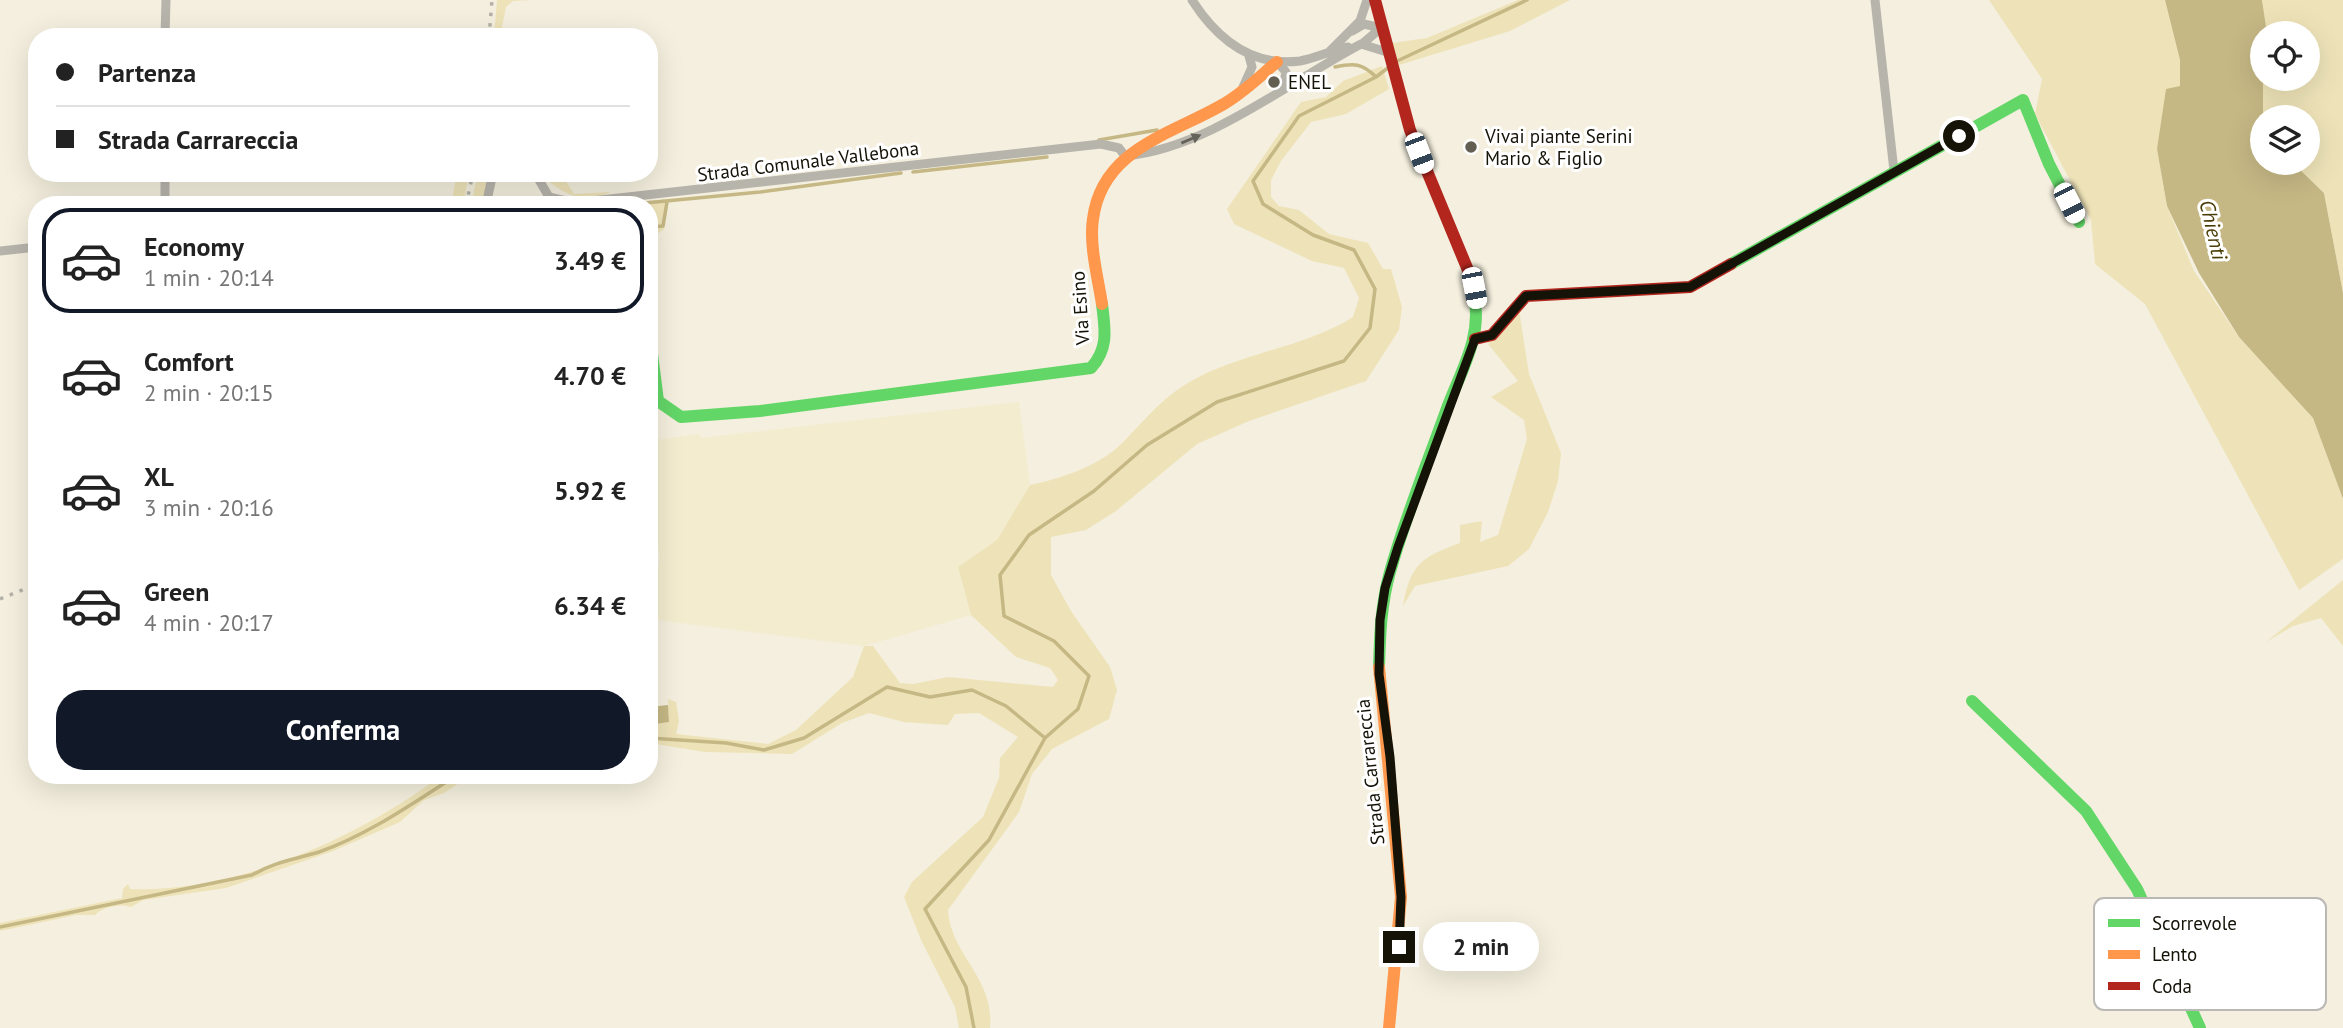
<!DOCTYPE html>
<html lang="it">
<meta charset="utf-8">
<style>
:root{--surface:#fff;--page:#f6f6f6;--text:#222;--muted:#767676;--line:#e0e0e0;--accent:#111827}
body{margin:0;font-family:"PT Sans",sans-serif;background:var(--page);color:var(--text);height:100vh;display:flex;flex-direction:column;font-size:26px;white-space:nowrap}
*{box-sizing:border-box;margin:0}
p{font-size:23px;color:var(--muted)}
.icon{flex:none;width:38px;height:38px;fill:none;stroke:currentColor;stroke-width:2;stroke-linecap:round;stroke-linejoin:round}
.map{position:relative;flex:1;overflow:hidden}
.side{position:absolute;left:28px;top:196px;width:630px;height:588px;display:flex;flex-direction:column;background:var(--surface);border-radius:28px;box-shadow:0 7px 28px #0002}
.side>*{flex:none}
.guide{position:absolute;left:28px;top:28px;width:630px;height:154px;border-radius:28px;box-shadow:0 7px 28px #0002;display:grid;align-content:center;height:154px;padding:0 28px;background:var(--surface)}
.tools{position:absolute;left:2250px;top:21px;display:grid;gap:14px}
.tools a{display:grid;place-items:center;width:70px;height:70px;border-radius:50%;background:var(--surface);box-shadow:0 7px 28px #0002;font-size:35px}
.end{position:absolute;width:32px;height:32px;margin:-16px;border:9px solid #151308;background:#fff;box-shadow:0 0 0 4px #fff}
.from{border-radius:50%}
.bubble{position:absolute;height:49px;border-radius:24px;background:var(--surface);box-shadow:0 7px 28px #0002;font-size:23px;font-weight:700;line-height:49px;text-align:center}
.car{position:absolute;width:21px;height:42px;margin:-21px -10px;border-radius:9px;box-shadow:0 0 5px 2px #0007;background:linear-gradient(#fff 24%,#345 0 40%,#fff 0 76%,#345 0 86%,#fff 0)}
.guide b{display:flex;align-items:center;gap:24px;height:66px;font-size:26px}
.guide b+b{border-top:2px solid var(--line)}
.guide i{width:18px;height:18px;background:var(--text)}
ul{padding:12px 0 0;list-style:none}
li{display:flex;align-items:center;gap:21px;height:105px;margin:0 14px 10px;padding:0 14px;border:4px solid transparent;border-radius:28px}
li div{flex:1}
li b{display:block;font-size:26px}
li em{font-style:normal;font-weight:700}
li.selected{border-color:var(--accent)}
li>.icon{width:63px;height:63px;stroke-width:1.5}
.cta{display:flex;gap:14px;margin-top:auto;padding:14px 28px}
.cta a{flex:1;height:80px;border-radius:28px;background:var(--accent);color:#fff;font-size:28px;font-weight:700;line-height:80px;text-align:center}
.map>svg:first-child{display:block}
.built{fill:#f3eccf}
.green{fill:#eee3b8}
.water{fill:#c6b885}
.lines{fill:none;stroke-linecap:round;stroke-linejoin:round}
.stream{stroke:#c6b885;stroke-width:3.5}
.street{stroke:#b7b4ac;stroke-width:9}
.fast{stroke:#63d668;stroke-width:12}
.slow{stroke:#ff974d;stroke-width:12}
.jam{stroke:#b3261e;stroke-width:12}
.rail{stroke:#b4b2a8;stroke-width:3.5;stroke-dasharray:3.5 7;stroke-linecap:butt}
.oneway{fill:#66645a}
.route{stroke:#151308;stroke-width:9}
.poi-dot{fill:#636053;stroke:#fff;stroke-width:2.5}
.labels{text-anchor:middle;stroke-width:6;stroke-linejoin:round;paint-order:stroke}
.poi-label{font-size:19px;fill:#151308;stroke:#fff;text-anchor:start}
.street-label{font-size:19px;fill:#151308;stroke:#fff}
.water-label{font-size:21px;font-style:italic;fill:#493d05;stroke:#fff}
.key{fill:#fff;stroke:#b9b8b5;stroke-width:2}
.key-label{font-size:19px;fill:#151308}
</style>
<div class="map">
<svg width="2343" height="1028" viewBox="0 0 2343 1028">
<rect width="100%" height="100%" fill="#f4efde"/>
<path class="built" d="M1019,402L1030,485L997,540L958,567L971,615L864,646L649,619V592L660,560L649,472V441L699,434L701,438Z"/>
<path class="green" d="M497,0H532L513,1L506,7L500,37H494Z
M1518,0H1570L1510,31L1399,65L1392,43L1427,38Z
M1989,0H2165L2180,60V86L2157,149L2167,206L2194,271L2239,337L2313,418L2343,499V559L2299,590L2145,304L2095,264L2091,220L2035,114L2042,79Z
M2262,0H2343V293L2324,193L2293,163H2308V117H2263L2261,153L2263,79H2308V33H2267Z
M1382,66L1389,89L1346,114L1311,122L1281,161L1271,180V197L1279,206L1299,210L1329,234L1368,243L1383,269H1391L1402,307L1399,330L1366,381L1249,421L1197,444L1116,511L1086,530L1051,537V575L1071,611L1110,667L1117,690L1109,719L1052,749L1032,774L1019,812L948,910C950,954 995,978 990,1028H959L955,1007L921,940L904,897L912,882L983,817L999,778L1000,758L1018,737L979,713L955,714L948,725L904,722L869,713L842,723L792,754L705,752L649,743V725L669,722L668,699L676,702L679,721L676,734L768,744L796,730L853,677L864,646H873L900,683L913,684L948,677L1053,687L1058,680L1050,668L1016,657L971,615L958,567L997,540L1030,485C1060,479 1095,467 1118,447C1139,427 1156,404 1180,388C1232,353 1301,350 1353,317L1359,298L1344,268L1312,261L1234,224L1227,209L1301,102L1326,97L1343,81Z
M457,173H469L463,205H451Z
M478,173H489L482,205H471Z
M540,173H561L574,194L611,192C583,205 560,194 540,173Z
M669,199L664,229L657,234L654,209H649V205H607Z
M1519,310L1529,374L1561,453L1558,481L1548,512L1529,549L1508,566L1415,586L1403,606C1410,564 1422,557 1460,543V525L1482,521L1480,542L1498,535L1527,439L1524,420L1491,397L1518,381L1488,344Z
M2343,580V646L2321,618L2293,626L2266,642Z
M442,775H471L444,793L424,800L400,822L333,851L226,888L143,900L131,907C121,903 102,907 95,915H76L0,931V923L122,898L123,889L128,884L130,889C236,893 358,838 442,775Z"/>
<path class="water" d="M2165,0H2262L2267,33H2263V163H2293L2324,193L2343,293V499L2313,418L2239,337L2199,273L2167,206L2157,149L2166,89L2180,86V60Z
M668,705L669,722L649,725V707Z"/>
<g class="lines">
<path class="stream" d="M1395,62L1527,0
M1335,67C1354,63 1362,63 1376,77
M1099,140L1157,130
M913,172L1047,157
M624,205L760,192L901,173
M649,227L663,226L667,202
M649,738L726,743L764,750L804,738L887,687L930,697L972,690L1006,706L1045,738L1078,709L1089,676L1054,641L1004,616L1000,575L1029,535L1094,491L1147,445L1217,402L1344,361L1370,328L1375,289L1354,250L1313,235L1263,204L1253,181L1299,116L1376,77L1389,67
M0,927L252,875C277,861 293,860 319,852C368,835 413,803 457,775
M974,1028L966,987L925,909L989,840L1045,738"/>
<path class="street" d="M1192,0C1217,39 1252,67 1300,61C1316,58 1332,50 1348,47
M1875,0L1894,171
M1352,31L1364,24L1381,28L1362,44
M165,37L166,0
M1330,51L1360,21L1367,0
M1277,62L1286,72L1283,87
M1243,87L1252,67L1249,56
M165,173V205
M535,173L549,197L574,203L1101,144L1119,148L1125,156C1206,149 1289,82 1361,44L1387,52
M486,205L493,173
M0,251L37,247"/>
<path class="fast" d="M1731,264L2023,100L2049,164L2079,222
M649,330L658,401L681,417L760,411L1091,368C1109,348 1105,329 1102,304
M1379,667C1380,634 1381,604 1390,572C1405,518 1427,464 1446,411C1460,372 1483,338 1474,295
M1972,701L2086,811L2137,889L2200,1028"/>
<path class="slow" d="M1102,304C1098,278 1089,245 1093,219C1102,149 1170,135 1222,105C1242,94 1259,77 1277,62
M1379,667L1401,897L1389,1028"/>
<path class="jam" d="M1375,0L1410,130L1470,275L1474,295
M1475,339L1492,335L1526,296L1690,287L1731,264"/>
<path class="rail" d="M489,37L492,0
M466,205L473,173
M0,599L37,584"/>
</g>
<defs><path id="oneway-solid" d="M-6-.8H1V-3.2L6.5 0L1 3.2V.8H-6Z" transform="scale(1.75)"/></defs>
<use class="oneway" href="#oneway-solid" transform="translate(1191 139) rotate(-23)"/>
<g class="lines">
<path class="route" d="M1399,947L1401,897L1390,757L1379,674L1380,620L1385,588L1398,547L1475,339L1492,335L1526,296L1690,287L1959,136"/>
</g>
<g class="poi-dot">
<circle cx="1274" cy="82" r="7"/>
<circle cx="1471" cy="147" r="7"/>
</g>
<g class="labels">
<g class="poi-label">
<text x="1288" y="89">ENEL</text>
<text x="1485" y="143">Vivai piante Serini<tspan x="1485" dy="22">Mario &amp; Figlio</tspan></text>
</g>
<g class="street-label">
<text transform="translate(808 161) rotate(-7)" y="7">Strada Comunale Vallebona</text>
<text transform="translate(1080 308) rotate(-94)" y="7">Via Esino</text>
<text transform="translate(1370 772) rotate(-96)" y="7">Strada Carrareccia</text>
</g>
<g class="water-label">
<text transform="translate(2213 230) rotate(77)" y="7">Chienti</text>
</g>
</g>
<rect x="2094" y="898" width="232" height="112" rx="10" class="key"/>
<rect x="2108" y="919" width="32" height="8" fill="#63d668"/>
<rect x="2108" y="950" width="32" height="9" fill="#ff974d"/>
<rect x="2108" y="982" width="32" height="8" fill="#b3261e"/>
<g class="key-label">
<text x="2152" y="930">Scorrevole</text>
<text x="2152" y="961">Lento</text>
<text x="2152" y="993">Coda</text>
</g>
</svg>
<div class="tools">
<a><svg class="icon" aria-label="locate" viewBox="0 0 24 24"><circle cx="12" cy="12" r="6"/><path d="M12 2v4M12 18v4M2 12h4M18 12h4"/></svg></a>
<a><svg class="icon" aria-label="layers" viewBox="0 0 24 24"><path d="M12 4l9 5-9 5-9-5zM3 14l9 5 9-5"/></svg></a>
</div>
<i class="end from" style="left:1959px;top:136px"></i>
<i class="end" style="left:1399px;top:947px"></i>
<div class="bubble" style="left:1423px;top:922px;width:116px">2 min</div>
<i class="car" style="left:1419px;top:153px;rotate:159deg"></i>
<i class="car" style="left:2069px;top:203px;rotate:153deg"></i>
<i class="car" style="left:1474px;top:288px;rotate:169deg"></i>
<div class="guide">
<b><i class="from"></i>Partenza</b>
<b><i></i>Strada Carrareccia</b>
</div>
<section class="side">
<ul>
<li class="selected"><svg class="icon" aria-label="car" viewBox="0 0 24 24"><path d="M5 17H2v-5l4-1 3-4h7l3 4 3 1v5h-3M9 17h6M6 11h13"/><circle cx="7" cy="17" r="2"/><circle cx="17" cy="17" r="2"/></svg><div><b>Economy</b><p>1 min · 20:14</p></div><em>3.49 €</em></li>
<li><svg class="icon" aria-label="car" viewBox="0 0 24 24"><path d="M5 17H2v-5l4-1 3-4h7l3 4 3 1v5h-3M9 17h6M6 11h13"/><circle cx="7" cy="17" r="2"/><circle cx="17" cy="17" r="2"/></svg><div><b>Comfort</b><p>2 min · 20:15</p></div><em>4.70 €</em></li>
<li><svg class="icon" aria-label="car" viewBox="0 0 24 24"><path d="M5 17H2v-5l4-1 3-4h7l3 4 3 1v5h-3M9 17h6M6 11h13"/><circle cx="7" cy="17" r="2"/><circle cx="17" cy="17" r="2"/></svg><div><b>XL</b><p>3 min · 20:16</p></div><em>5.92 €</em></li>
<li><svg class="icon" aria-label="car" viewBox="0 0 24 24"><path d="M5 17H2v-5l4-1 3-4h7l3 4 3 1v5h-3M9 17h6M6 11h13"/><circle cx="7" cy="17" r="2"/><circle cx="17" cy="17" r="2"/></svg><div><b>Green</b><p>4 min · 20:17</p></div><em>6.34 €</em></li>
</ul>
<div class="cta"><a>Conferma</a></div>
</section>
</div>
